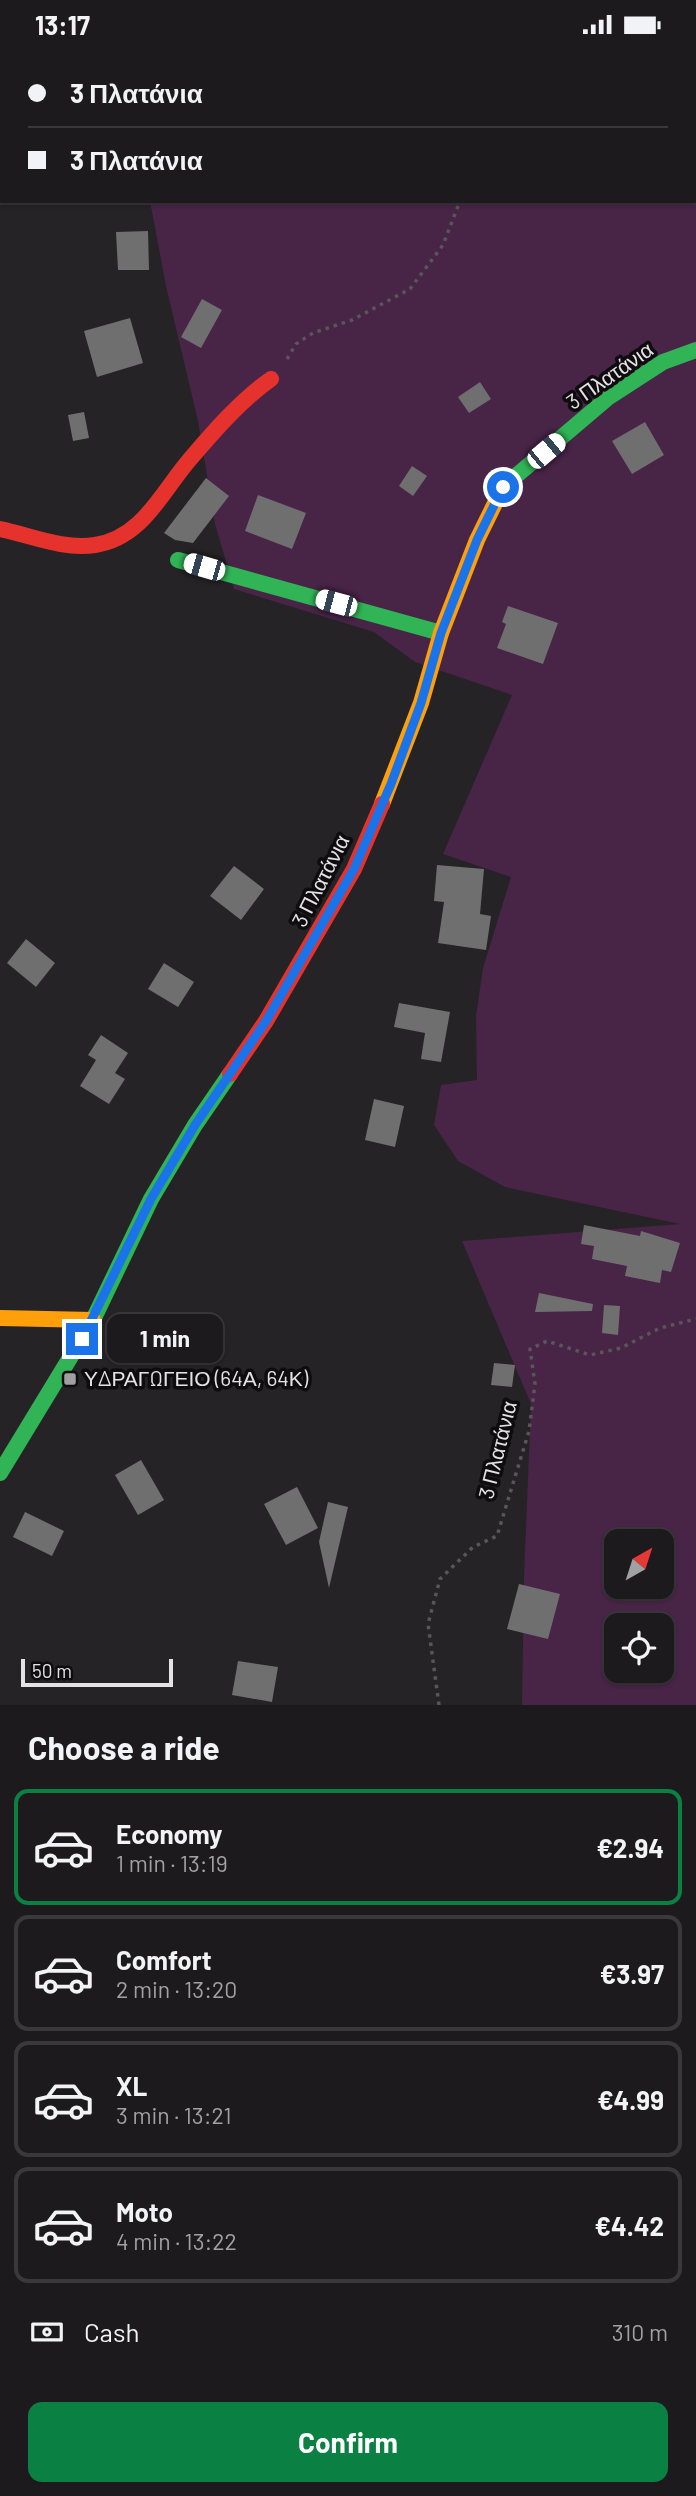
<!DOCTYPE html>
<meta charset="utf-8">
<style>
:root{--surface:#1c1a1c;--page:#292729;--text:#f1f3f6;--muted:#a0a1a3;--line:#3a383b;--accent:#0b8043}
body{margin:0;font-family:Barlow,sans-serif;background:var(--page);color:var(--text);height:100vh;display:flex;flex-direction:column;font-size:26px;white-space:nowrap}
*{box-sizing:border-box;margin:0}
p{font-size:23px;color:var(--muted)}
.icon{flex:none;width:38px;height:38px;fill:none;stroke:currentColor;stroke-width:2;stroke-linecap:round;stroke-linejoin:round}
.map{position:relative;height:1656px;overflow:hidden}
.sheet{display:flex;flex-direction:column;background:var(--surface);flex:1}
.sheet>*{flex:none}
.hud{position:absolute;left:0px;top:0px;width:696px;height:154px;box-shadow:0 2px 5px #0004,0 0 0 2px var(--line);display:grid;align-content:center;height:154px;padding:0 28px;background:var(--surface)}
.needle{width:46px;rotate:39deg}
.fabs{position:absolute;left:604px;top:1480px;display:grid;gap:14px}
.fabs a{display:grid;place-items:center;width:70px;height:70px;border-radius:14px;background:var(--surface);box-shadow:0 2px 5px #0004,0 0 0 2px var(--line);font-size:35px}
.scale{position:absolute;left:21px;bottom:18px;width:152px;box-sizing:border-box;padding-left:7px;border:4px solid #e5e2e5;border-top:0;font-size:19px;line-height:24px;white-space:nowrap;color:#e5e2e5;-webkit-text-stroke:5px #0e0c0e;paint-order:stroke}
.end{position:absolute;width:32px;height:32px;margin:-16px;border:9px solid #1a73e8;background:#fff;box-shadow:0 0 0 4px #fff}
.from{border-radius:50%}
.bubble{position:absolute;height:49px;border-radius:14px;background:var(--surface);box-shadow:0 2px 5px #0004,0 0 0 2px var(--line);font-size:23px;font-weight:700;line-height:49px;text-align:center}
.car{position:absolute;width:21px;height:42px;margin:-21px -10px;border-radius:9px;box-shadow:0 0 5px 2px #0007;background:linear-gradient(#fff 24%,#345 0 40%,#fff 0 76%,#345 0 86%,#fff 0)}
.hud b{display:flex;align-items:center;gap:24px;height:66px;font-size:26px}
.hud b+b{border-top:2px solid var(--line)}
.hud i{width:18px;height:18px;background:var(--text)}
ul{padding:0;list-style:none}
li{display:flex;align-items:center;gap:21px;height:116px;margin:0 14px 10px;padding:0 14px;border:4px solid var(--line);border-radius:14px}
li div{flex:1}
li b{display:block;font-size:26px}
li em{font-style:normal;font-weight:700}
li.active{border-color:var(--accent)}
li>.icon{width:63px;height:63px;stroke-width:1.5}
h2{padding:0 28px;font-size:32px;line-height:84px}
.pay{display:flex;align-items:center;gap:18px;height:77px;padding:0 28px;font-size:26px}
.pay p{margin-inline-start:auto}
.cta{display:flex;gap:14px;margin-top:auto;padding:14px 28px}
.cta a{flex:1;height:80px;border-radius:14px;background:var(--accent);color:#fff;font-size:28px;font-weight:700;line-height:80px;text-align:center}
.status{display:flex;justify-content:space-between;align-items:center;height:49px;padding:0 35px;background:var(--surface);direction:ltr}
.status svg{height:19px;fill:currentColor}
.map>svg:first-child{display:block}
.green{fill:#482447;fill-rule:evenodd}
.building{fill:#706f6f}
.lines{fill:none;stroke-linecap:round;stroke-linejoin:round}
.path{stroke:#585657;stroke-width:3.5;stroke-dasharray:3.5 5;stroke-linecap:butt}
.lane{stroke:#555455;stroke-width:12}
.fast{stroke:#30b455;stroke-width:16}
.slow{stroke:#ff9f0a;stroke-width:16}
.jam{stroke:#e5322d;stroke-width:16}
.route{stroke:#1a73e8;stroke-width:9}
.poi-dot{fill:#a29fa2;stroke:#0e0c0e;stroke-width:2.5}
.labels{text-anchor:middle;stroke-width:7;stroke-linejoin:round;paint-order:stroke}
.street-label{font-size:21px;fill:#e5e2e5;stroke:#0e0c0e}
.poi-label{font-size:21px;fill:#e5e2e5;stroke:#0e0c0e;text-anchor:start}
</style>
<div class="status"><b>13:17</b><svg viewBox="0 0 49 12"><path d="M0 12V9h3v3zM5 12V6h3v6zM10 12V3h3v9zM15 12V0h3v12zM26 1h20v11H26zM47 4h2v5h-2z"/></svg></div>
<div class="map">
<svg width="696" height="1656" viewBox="0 0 696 1656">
<rect width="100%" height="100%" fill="#252325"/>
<path class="green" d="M102,0H696V1656H522L524,1528L531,1355L462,1192L680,1175L505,1138L458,1112L434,1076L441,1036L477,1031L476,967L483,919L511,828L443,805L512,646L415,613L374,583L234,540L215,475L198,372L166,237L150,152H695V2ZM616,1493H662V1538H616ZM616,1577H662V1622H616Z"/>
<path class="building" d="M148,182L149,221H118L116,183Z
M202,250L222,261L201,299L181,288Z
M130,269L143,314L97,328L84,282Z
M480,333L491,350L469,364L458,348Z
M84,363L89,389L73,392L68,366Z
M645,373L664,406L632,425L612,392Z
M412,417L427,427L413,447L399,437Z
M206,429L229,447L193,494L175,491L164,484Z
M258,446L306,464L292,500L245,482Z
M508,557L558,574L543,615L497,599L506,575L502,573Z
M437,816L484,820L480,865L491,867L486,901L438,894L444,853L434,852Z
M234,817L264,840L241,871L210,847Z
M26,890L55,914L36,938L7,914Z
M164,914L194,933L178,958L148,940Z
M399,954L450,963L441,1013L421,1010L425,984L394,978Z
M101,986L128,1004L115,1024L125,1030L109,1055L80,1037L96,1011L88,1006Z
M374,1050L404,1057L395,1098L365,1091Z
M584,1176L640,1187L641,1182L680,1194L671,1223L662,1221L660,1234L625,1227L627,1217L592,1210L594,1197L581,1195Z
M539,1244L593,1255L592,1262L535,1263Z
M604,1256L620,1257L618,1286L602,1284Z
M494,1314L515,1316L512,1338L491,1336Z
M141,1411L164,1451L138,1466L115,1426Z
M297,1438L318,1479L286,1496L264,1455Z
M328,1453L348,1458L329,1539L319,1493Z
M25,1463L64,1482L52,1507L13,1488Z
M519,1535L560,1545L548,1590L507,1580Z
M238,1612L278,1618L272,1653L232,1646Z"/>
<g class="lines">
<path class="path" d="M517,2L518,0
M287,310L296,295L313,284L352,271L410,240L443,196L460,152
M439,1656L428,1575L440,1530L473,1498L497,1487L529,1382L535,1335L530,1300L547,1292L590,1306L621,1299L660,1279L696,1270"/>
<path class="lane" d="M0,12L2,8"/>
<path class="fast" d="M510,432L609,348L663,313L696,301
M178,511L441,584
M0,1424L93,1271L151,1150L195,1076L230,1025"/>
<path class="slow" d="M382,755L421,654L441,584L477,491L503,438L510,432
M0,1269L93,1271"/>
<path class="jam" d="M0,480C30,486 63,501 95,496C143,489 162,442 191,409C215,381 241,351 271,330
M230,1025L266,972L354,820L382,755"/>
</g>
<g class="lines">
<path class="route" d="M82,1290L151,1150L195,1076L266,972L354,820L391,735L421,654L441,584L477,491L503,438"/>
</g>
<rect class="poi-dot" x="63" y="1323" width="14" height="14" rx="3.5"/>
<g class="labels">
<g class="street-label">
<text transform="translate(610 327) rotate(-35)" y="7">3 Πλατάνια</text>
<text transform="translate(321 832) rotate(-63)" y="7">3 Πλατάνια</text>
<text transform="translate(498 1401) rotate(-76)" y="7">3 Πλατάνια</text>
</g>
<g class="poi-label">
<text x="84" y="1337">ΥΔΡΑΓΩΓΕΙΟ (64Α, 64Κ)</text>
</g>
</g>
</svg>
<div class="fabs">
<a><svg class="needle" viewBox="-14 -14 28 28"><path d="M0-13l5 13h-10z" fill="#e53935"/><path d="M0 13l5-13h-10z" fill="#a0a1a3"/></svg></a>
<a><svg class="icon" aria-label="locate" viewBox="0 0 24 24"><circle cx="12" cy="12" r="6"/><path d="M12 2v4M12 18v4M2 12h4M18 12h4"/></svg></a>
</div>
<div class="scale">50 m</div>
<i class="end from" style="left:503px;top:438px"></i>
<i class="end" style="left:82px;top:1290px"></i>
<div class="bubble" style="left:107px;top:1265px;width:116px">1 min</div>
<i class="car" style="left:546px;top:402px;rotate:50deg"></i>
<i class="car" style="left:204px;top:518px;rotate:286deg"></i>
<i class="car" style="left:336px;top:554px;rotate:285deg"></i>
<div class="hud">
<b><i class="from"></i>3 Πλατάνια</b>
<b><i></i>3 Πλατάνια</b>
</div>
</div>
<section class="sheet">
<h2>Choose a ride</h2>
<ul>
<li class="active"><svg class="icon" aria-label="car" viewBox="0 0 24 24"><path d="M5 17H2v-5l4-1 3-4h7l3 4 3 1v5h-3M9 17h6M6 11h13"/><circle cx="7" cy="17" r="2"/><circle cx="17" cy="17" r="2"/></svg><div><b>Economy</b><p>1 min · 13:19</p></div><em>€2.94</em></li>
<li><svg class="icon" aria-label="car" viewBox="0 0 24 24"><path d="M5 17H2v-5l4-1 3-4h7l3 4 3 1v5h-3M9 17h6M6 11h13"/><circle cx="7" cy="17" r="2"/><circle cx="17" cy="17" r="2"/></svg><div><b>Comfort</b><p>2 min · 13:20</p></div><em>€3.97</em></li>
<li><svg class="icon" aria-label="car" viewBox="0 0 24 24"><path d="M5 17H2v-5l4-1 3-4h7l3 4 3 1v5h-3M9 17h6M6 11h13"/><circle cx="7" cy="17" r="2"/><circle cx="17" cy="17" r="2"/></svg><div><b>XL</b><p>3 min · 13:21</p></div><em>€4.99</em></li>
<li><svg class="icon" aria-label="car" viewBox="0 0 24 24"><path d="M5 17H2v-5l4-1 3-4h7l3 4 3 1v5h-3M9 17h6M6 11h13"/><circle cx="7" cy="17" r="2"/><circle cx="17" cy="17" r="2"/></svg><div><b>Moto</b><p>4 min · 13:22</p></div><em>€4.42</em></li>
</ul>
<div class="pay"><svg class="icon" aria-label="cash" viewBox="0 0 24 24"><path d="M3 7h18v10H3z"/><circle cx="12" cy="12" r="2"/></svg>Cash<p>310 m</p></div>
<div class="cta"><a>Confirm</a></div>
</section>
